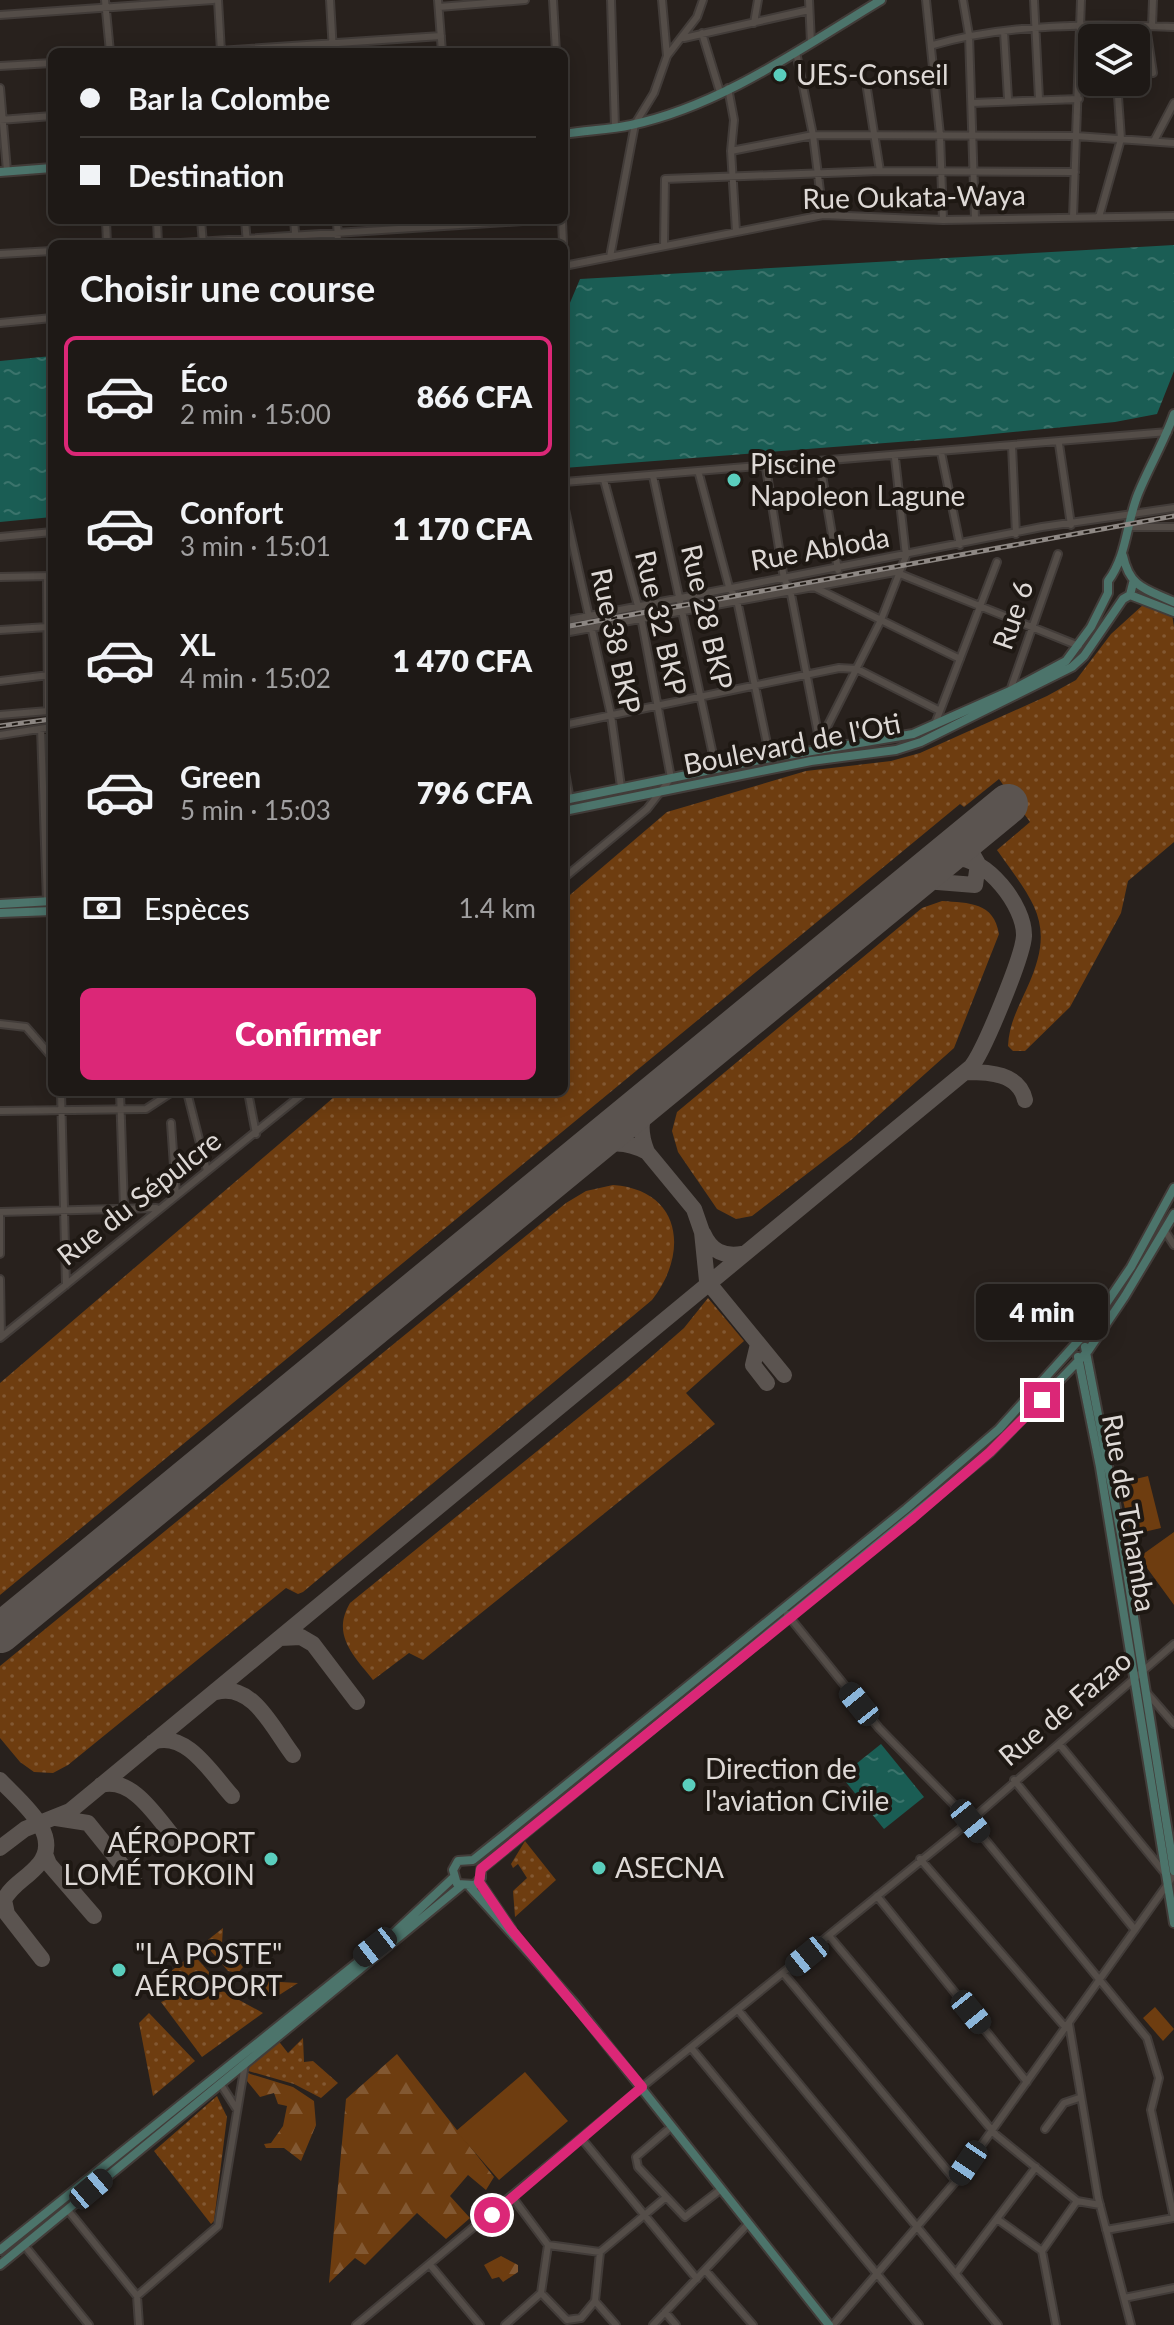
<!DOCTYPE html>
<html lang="fr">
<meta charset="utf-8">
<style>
:root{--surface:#1e1916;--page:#26221f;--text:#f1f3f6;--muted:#a1a0a1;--line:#3c3835;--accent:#db2777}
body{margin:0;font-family:Lato,sans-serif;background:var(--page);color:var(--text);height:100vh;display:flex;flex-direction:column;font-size:30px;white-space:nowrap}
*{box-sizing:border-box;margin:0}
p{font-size:26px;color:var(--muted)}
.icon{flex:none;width:44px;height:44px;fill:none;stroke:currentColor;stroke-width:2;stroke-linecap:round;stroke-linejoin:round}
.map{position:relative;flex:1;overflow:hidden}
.drawer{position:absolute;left:48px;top:240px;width:520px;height:856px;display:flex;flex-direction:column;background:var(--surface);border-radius:12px;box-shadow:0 4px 20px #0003,0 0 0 2px var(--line)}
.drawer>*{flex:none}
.top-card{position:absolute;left:48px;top:48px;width:520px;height:176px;border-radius:12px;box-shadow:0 4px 20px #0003,0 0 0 2px var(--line);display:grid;align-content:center;height:176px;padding:0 32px;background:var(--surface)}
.controls{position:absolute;left:1078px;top:24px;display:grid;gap:16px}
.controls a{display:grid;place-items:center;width:72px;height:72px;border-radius:12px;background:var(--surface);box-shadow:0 4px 20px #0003,0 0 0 2px var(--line);font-size:40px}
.end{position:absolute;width:36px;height:36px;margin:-18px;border:10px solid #db2777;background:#fff;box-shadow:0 0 0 4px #fff}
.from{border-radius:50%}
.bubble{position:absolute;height:56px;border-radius:12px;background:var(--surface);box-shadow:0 4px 20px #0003,0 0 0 2px var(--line);font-size:26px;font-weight:800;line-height:56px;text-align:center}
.car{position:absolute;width:24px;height:48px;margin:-24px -12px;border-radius:10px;box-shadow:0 0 6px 2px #0007;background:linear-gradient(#222 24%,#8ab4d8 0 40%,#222 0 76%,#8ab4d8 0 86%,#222 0)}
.top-card b{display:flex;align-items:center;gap:28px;height:76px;font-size:30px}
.top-card b+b{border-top:2px solid var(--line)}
.top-card i{width:20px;height:20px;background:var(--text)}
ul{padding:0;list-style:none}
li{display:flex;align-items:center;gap:24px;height:120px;margin:0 16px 12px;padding:0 16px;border:4px solid transparent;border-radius:12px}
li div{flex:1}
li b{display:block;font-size:30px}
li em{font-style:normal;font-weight:800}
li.current{border-color:var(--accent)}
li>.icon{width:72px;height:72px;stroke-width:1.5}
h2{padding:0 32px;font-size:36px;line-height:96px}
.pay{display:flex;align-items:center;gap:20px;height:88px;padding:0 32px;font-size:30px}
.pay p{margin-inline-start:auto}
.button{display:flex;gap:16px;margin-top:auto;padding:16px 32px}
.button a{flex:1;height:92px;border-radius:12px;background:var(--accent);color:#fff;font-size:32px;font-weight:800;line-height:92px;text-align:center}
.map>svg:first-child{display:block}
.grass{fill:url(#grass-dots)}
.forest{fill:url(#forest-firs)}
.pitch{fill:#6e3d10}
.water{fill:url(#water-ripples)}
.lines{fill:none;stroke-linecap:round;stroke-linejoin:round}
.taxiway{stroke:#5b5450;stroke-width:16}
.runway{stroke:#5b5450;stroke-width:40}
.street-casing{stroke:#423c39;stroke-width:10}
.secondary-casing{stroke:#423c39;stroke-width:12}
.street{stroke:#544d48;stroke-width:6}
.secondary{stroke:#4c746b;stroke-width:8}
.rail-casing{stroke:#8e8884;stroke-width:5}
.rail{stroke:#1e1813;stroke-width:2;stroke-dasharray:6;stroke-linecap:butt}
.route{stroke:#db2777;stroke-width:10}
.poi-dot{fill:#5acebd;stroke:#1e1813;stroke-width:3}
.labels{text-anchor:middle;stroke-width:8;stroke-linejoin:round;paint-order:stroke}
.poi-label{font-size:28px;fill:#ded9d6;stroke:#1e1813;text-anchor:start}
.street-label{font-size:28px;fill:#ded9d6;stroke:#1e1813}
</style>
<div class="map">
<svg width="1174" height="2325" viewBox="0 0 1174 2325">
<defs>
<pattern id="grass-dots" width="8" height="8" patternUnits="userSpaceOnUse" patternTransform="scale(2)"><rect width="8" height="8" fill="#6e3d10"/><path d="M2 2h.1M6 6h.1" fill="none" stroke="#825832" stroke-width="1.8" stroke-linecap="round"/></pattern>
<pattern id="forest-firs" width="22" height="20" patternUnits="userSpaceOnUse" patternTransform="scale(2)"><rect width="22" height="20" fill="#6e3d10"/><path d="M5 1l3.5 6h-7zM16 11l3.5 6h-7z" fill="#825832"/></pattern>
<pattern id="water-ripples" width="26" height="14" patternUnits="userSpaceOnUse" patternTransform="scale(2)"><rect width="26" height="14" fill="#1a5d54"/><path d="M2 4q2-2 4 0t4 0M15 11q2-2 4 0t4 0" fill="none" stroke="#3b746c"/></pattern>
</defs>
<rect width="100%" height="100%" fill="#28211d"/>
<path class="grass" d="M1144,604L1172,614L1174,627V842L1128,881L1121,913L1070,1007L1025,1051H1013L1008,1046C1009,1024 1018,1008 1027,988C1057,923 1034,903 997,850L1030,822L999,779L964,807L960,804L0,1595V1383L340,1092H564V900L667,812L806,771L891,761L920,753L1047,696L1076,680L1111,634Z
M942,901C969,903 994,902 999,934L954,1048L851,1140L752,1216L736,1219L717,1209L678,1152L672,1131L677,1112L922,908Z
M613,1185C682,1190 689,1253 652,1300L303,1592L298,1594L286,1588L68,1765L53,1773L34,1772L20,1762L0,1738V1666L566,1203L586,1191Z
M708,1298L744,1341L686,1393L715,1424L423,1660L409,1653L373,1680C354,1656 331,1635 350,1603L627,1378L684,1328Z
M525,1841L556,1880L515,1917L513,1891L527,1878L518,1864L513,1868L511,1864Z
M223,1928L222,1943L243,1967L238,1973L228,1971L204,1943Z
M193,1954L209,1972V1978C194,1984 177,1989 166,1975Z
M244,1980L298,1983L273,1999L242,1985Z
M217,1988L263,2013L202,2057L161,2002L180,1994Z
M149,2013L195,2061L153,2096L139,2023Z
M303,2038L304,2062L313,2061L338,2083L321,2098L294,2084L245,2070L246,2063L277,2039L288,2053Z
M217,2096L227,2117L214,2221L211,2224L154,2151Z"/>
<path class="forest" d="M397,2054L494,2177L486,2190L468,2175L450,2196L470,2218L446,2239L417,2213L365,2265L355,2258L329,2283L346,2099Z
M244,2072L293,2087L314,2101L316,2125L301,2161L284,2148H266L264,2144L271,2143L283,2126L287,2106L278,2104L274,2093L260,2097L247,2081L243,2082Z
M501,2256L518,2265V2272L503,2282L499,2277L492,2279L484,2265Z"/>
<path class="pitch" d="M1148,1476L1161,1528L1131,1535L1119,1483Z
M1174,1532V1605L1139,1557Z
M1155,2007L1174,2029L1163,2041L1143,2018Z
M525,2072L568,2121L499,2180L456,2131Z"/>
<path class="water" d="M1174,245V371L1157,414L1115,422L963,437L564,468V317L580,279Z
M52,356V517L0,522V361Z
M881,1744L924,1797L884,1829L841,1776Z"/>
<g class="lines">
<path class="taxiway" d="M905,888L925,881L975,885L978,864L969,848L959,844
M966,1072C989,1072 1019,1073 1025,1100
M647,1152L694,1209L702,1232L707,1281L784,1375
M577,1159C600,1142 621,1138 647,1152C636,1125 642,1108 662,1087
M703,1233C711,1251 723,1257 742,1254
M758,1344L753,1365L767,1383
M280,1638L301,1637L313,1644L357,1702
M216,1692C253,1682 273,1729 293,1755
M153,1742C186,1730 212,1774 232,1796
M0,1780C18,1800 64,1834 39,1864C28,1878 12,1884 4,1900L7,1914L42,1959
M101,1785C134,1776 158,1820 177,1841
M56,1818L88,1823L134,1880
M0,1848L25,1829L70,1811L971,1067C984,1051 1023,956 1024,936C1025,906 986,856 954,858C947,859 938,864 931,867
M45,1854L49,1864L94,1916"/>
<path class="runway" d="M0,1633L1008,804"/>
<defs>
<path id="street" d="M105,0L110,52
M218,0L221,52
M330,0L333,52
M438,0L442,52
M553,0L556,52
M611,0L615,127
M662,0L667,56
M809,0L811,43
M926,0L940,135L943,220
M963,0L969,35L975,219
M1034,0L1039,99
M439,7L525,0
M0,15L213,0
M754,23L758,0
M1152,26L1153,0
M1146,27L1153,73
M1004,32L1008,99
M702,33L720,92
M684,38L809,10
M933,45C1008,23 1096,24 1174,27
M204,52L441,36
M796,52L813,135L823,215
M0,66L52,63
M0,88L7,171
M728,88L734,120L731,151L736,231
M867,89L880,171
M972,103L1079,99
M0,120L52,116
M1154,141L1174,103
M731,151L813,135L1076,136L1174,143
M1073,217L1081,0
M1099,217L1121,139L1117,82
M106,220L107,244
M157,220L158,244
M201,220L203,244
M245,220L247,244
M294,220L296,244
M337,220L338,244
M562,220L563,244
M165,244L538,220
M664,245L665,179L880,171L1075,172
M0,254L52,251
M610,257L635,124L654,93L667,56L697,17L703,0
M564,266L823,215L943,220L1174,216
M0,323L52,318
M1059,444L1071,525
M1012,446L1016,534
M941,452L960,545
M820,463L838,570
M766,468L784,579L790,589L821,749
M699,474L729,587L737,600L770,758
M653,476L716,769
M564,482L1168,432
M564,505L611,715L621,787
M1128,527H1174
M0,537L52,532
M47,576L48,711
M0,577L52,576
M812,586L960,659
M564,621L1042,527L1174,508
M0,630L48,627
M564,633L895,572L1079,646
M0,681L49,675
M1010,691L1058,554
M0,715L48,711
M935,724L997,562
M564,725L839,668L857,669L938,710
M41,729L47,901
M0,735L52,727
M819,735L827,727L881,620L906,556L895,458
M564,766L570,800
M564,878L647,809L671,778L641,617L604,480
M0,1024L26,1027L52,1057
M61,1092L66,1285
M120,1092L124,1208
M187,1092L207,1171
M248,1092L256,1134
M0,1111L146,1109L172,1092
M171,1123L176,1195
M0,1212L156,1208
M0,1213V1254
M1165,1231L1174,1245
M0,1279L1,1337
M0,1338L305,1092
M787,1614L879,1728L970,1821L1147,2038L1159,2078L1151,2110L1174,2218
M1148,1694L1174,1724
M1060,1745L1164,1872
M1014,1780L1135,1930
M920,1859L1066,2028
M877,1896L1027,2082
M830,1937L996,2135L1077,2201L1100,2205
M784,1974L956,2181
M738,2010L998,2325
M1069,2024L1098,2198L1131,2325
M692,2049L919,2325
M220,2083L236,2108
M671,2127L636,2157L638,2167L685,2217L720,2190
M1045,2129L1064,2103L1079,2098
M582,2139L697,2279
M513,2198L548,2245L600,2252
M67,2209L137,2296L139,2325
M997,2219L1042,2251L1056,2325
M1106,2230L1174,2218
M24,2245L89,2325
M1042,2251L1077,2201
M431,2266L480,2325
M705,2270L753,2325
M956,2273L1036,2167
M541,2293L567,2320L581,2318L595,2301L600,2252L665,2198
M137,2296L218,2226L245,2064
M1124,2298L1174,2288
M595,2301L616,2325
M665,2312L676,2325
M356,2325L642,2087L970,1821L1174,1644
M505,2325L541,2293L548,2245
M653,2325L748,2224
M833,2325L956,2181L1174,1875"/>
<path id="secondary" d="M564,134C586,130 609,130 631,125C721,106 803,47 881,0
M0,172L52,168
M1123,556C1130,588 1146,589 1174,602
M1130,595L1174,612
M564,800L770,758L913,734L1010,691L1066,661L1091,627L1108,593V581C1127,556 1126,524 1138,494C1149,467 1164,442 1174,414
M564,811L811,761L896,750L921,742L1072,667L1084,656L1123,599L1130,595L1133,583
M0,904L52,901
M0,913L52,911
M1174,1188L1131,1267L1089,1329L999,1429L906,1509L508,1832L473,1860L458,1861L453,1870L457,1884L475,1885L481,1878V1869L990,1452L1088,1351L1125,1296L1174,1214
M1085,1347L1121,1534L1174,1871
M1078,1357L1100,1467L1174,1923
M479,1882L511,1929
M470,1887L574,2003L829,2325
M0,2250L393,1934L453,1878
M0,2265L461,1886"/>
</defs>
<use href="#street" class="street-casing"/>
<use href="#secondary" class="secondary-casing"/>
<use href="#street" class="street"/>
<use href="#secondary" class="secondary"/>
<defs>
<path id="rail" d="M564,627L1174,516
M0,726L52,719"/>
</defs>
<use href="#rail" class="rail-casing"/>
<use href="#rail" class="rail"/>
</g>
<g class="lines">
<path class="route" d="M492,2215L642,2087L511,1929L479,1882L481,1869L913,1518L990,1452L1042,1400"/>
</g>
<g class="poi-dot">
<circle cx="780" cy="75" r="8"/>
<circle cx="734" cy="480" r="8"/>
<circle cx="689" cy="1785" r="8"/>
<circle cx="271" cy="1859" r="8"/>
<circle cx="599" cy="1868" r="8"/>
<circle cx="119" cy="1970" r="8"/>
</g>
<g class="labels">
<g class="poi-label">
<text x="796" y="85">UES-Conseil</text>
<text x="750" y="474">Piscine<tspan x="750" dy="32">Napoleon Lagune</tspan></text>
<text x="705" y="1779">Direction de<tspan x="705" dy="32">l'aviation Civile</tspan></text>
<text x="255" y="1853" text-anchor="end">AÉROPORT<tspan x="255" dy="32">LOMÉ TOKOIN</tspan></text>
<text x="615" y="1878">ASECNA</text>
<text x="135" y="1964">"LA POSTE"<tspan x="135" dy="32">AÉROPORT</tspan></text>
</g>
<g class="street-label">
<text transform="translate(914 197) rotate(-1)" y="10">Rue Oukata-Waya</text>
<text transform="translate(820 549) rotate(-10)" y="10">Rue Abloda</text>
<text transform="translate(1013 615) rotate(-71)" y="10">Rue 6</text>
<text transform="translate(707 617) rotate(77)" y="10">Rue 28 BKP</text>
<text transform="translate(661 623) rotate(77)" y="10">Rue 32 BKP</text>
<text transform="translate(616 641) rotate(78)" y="10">Rue 38 BKP</text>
<text transform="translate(792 744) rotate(-11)" y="10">Boulevard de l'Oti</text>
<text transform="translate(139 1198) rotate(-38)" y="10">Rue du Sépulcre</text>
<text transform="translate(1129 1513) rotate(80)" y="10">Rue de Tchamba</text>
<text transform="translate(1065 1708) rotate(-40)" y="10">Rue de Fazao</text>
</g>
</g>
</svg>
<div class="controls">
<a><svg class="icon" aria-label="layers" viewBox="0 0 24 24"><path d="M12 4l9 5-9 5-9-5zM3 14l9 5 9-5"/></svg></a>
</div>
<i class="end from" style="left:492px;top:2215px"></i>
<i class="end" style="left:1042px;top:1400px"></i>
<div class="bubble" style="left:976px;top:1284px;width:132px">4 min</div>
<i class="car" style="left:859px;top:1704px;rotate:321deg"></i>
<i class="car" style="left:970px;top:1821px;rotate:141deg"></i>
<i class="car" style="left:375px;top:1947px;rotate:232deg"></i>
<i class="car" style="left:807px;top:1956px;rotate:231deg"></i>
<i class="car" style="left:971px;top:2012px;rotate:141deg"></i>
<i class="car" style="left:968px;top:2163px;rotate:214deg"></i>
<i class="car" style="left:91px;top:2189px;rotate:50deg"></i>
<div class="top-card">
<b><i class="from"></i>Bar la Colombe</b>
<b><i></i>Destination</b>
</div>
<section class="drawer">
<h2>Choisir une course</h2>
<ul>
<li class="current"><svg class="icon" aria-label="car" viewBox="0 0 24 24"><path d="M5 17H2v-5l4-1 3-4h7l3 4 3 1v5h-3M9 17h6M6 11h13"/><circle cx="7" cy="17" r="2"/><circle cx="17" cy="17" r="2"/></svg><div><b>Éco</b><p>2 min · 15:00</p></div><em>866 CFA</em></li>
<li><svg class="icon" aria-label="car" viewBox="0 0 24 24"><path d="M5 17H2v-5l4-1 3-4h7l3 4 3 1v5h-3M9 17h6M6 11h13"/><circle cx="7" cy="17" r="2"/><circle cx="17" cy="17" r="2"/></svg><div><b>Confort</b><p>3 min · 15:01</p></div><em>1 170 CFA</em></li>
<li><svg class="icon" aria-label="car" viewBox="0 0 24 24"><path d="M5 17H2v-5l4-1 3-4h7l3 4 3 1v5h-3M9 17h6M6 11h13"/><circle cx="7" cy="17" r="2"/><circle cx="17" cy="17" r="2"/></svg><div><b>XL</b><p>4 min · 15:02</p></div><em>1 470 CFA</em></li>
<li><svg class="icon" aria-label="car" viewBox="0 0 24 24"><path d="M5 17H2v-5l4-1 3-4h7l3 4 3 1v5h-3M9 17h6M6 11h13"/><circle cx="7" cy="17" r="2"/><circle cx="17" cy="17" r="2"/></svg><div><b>Green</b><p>5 min · 15:03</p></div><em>796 CFA</em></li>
</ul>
<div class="pay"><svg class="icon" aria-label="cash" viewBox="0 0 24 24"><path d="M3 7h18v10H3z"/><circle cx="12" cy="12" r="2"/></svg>Espèces<p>1.4 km</p></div>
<div class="button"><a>Confirmer</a></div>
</section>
</div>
